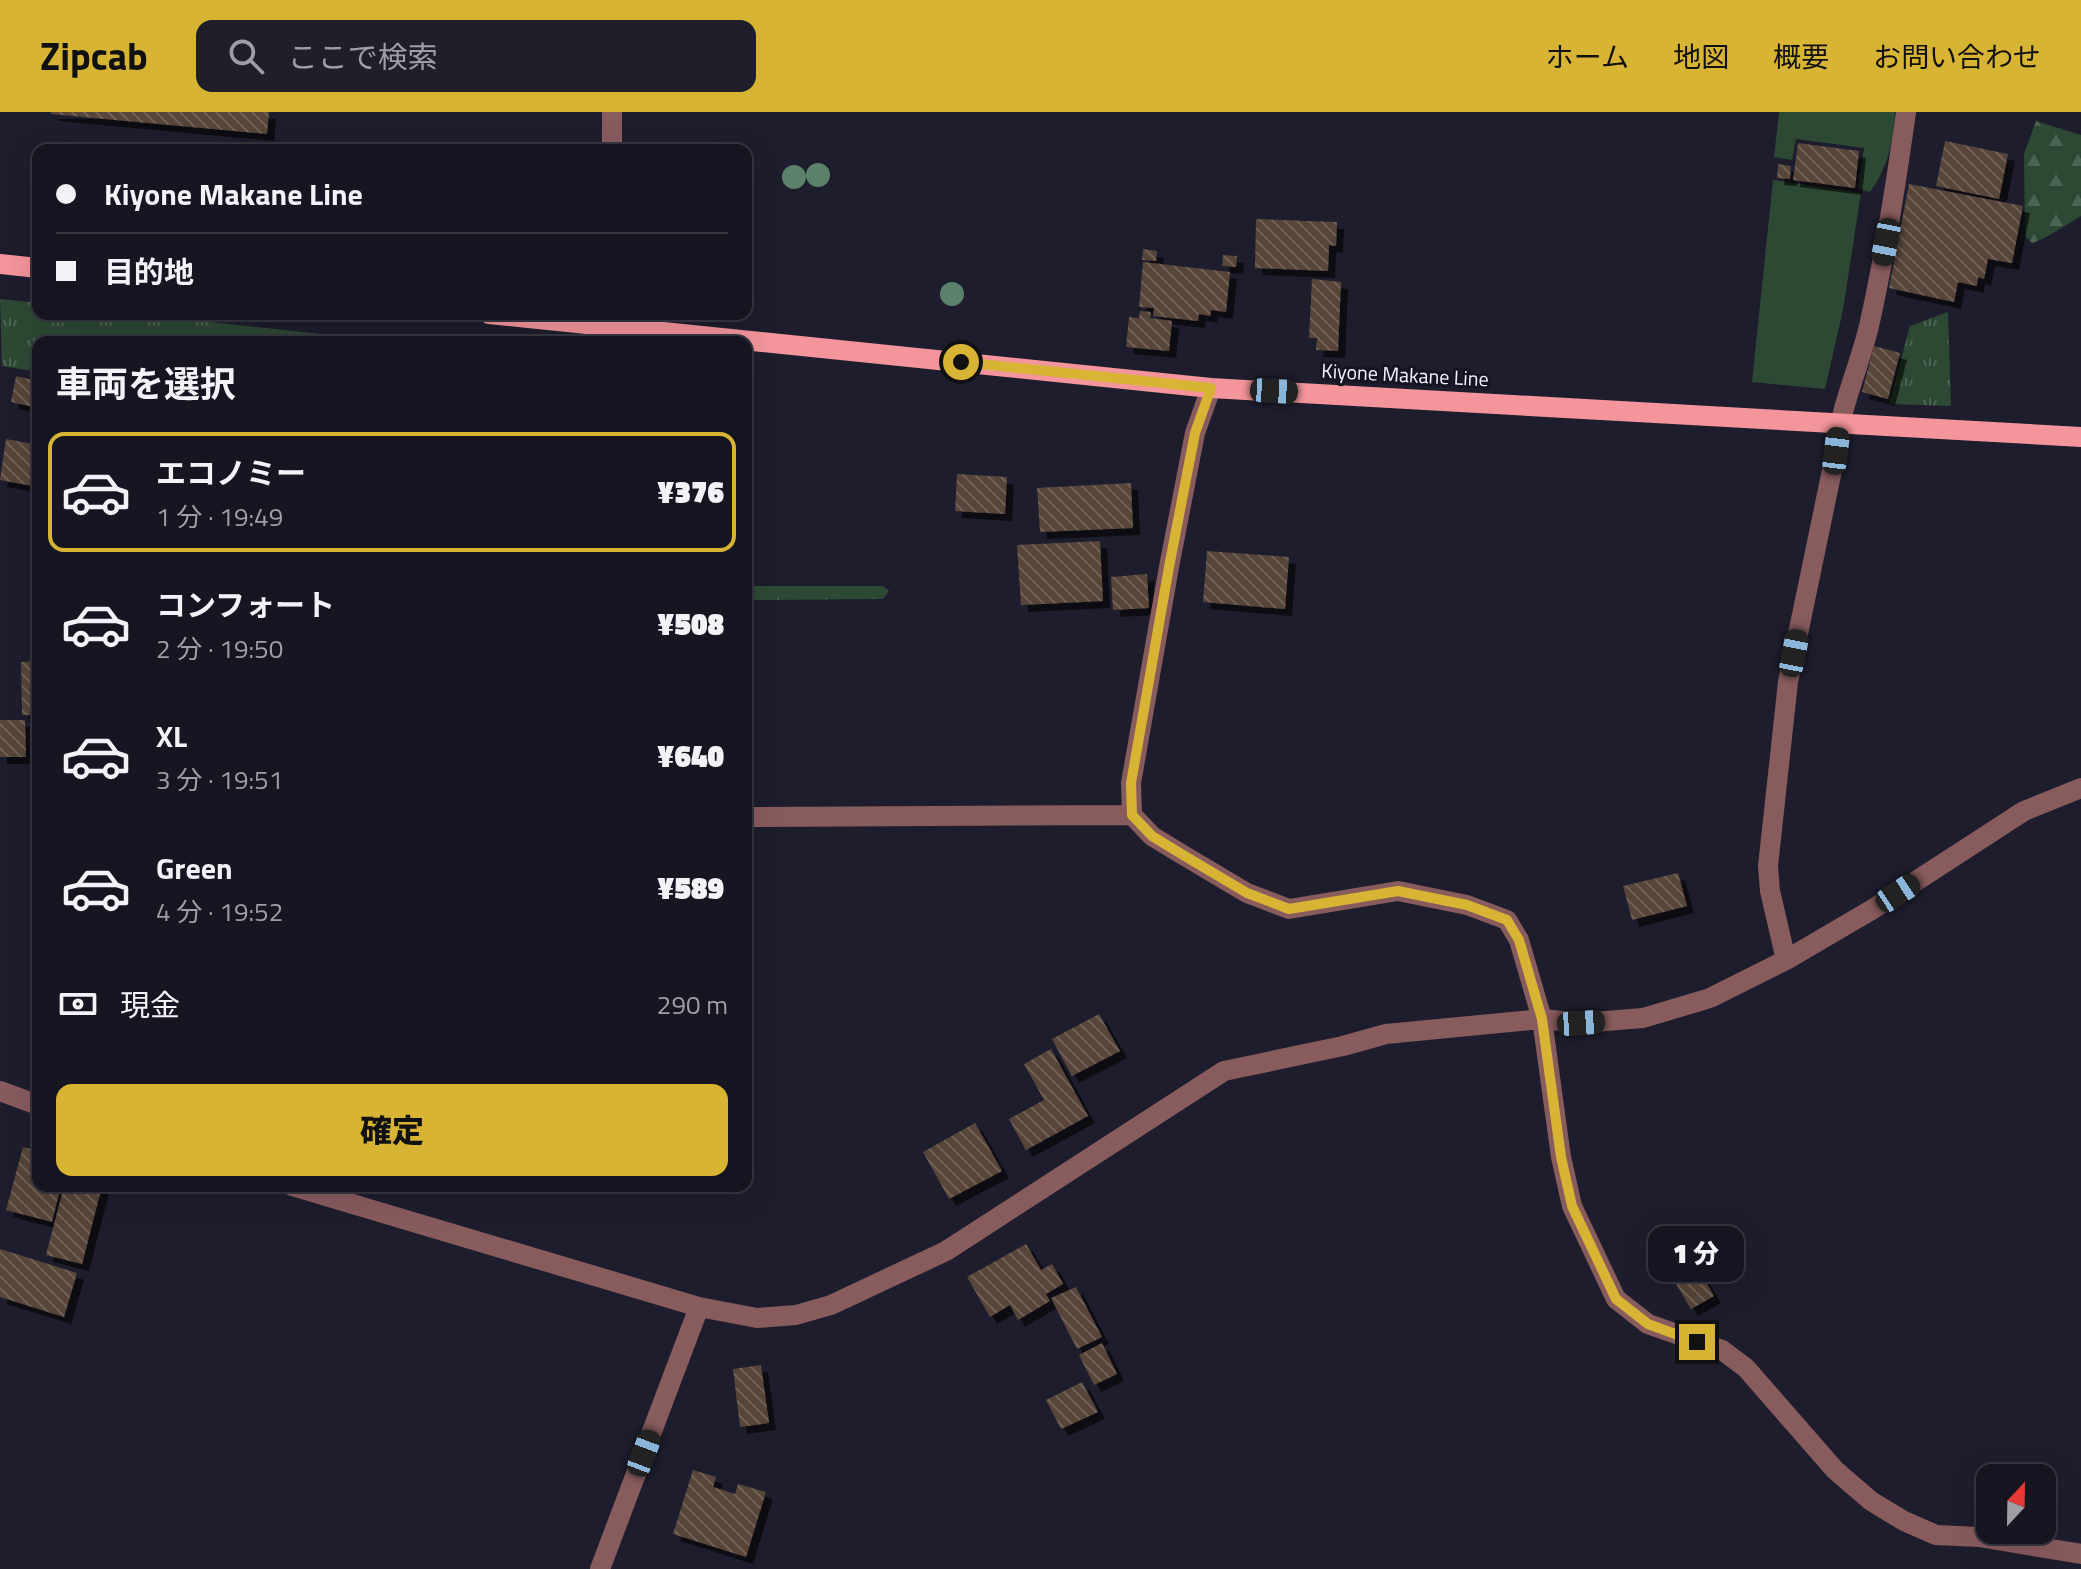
<!DOCTYPE html>
<html lang="ja">
<meta charset="utf-8">
<style>
:root{--surface:#161622;--page:#1f1f2a;--text:#f1f3f6;--muted:#9e9fa5;--line:#353540;--accent:#d7b434}
body{margin:0;font-family:"Titillium Web","Noto Sans JP",sans-serif;background:var(--page);color:var(--text);height:100vh;display:flex;flex-direction:column;font-size:30px;white-space:nowrap}
*{box-sizing:border-box;margin:0}
p{font-size:26px;color:var(--muted)}
.icon{flex:none;width:44px;height:44px;fill:none;stroke:currentColor;stroke-width:2;stroke-linecap:round;stroke-linejoin:round}
.map{position:relative;flex:1;overflow:hidden}
.details{position:absolute;left:32px;top:224px;width:720px;height:856px;display:flex;flex-direction:column;background:var(--surface);border-radius:16px;box-shadow:0 8px 32px #0002,0 0 0 2px var(--line)}
.details>*{flex:none}
.hud{position:absolute;left:32px;top:32px;width:720px;height:176px;border-radius:16px;box-shadow:0 8px 32px #0002,0 0 0 2px var(--line);display:grid;align-content:center;height:176px;padding:0 24px;background:var(--surface)}
.needle{width:52px;rotate:22deg}
.controls{position:absolute;left:1976px;top:1352px;display:grid;gap:16px}
.controls a{display:grid;place-items:center;width:80px;height:80px;border-radius:16px;background:var(--surface);box-shadow:0 8px 32px #0002,0 0 0 2px var(--line);font-size:40px}
.end{position:absolute;width:36px;height:36px;margin:-18px;border:10px solid #d7b434;background:#111;box-shadow:0 0 0 4px #111}
.from{border-radius:50%}
.bubble{position:absolute;height:56px;border-radius:16px;background:var(--surface);box-shadow:0 8px 32px #0002,0 0 0 2px var(--line);font-size:26px;font-weight:800;line-height:56px;text-align:center}
.car{position:absolute;width:24px;height:48px;margin:-24px -12px;border-radius:10px;box-shadow:0 0 6px 2px #0007;background:linear-gradient(#222 24%,#8ab4d8 0 40%,#222 0 76%,#8ab4d8 0 86%,#222 0)}
.hud b{display:flex;align-items:center;gap:28px;height:76px;font-size:30px}
.hud b+b{border-top:2px solid var(--line)}
.hud i{width:20px;height:20px;background:var(--text)}
ul{padding:0;list-style:none}
li{display:flex;align-items:center;gap:24px;height:120px;margin:0 16px 12px;padding:0 8px;border:4px solid transparent;border-radius:16px}
li div{flex:1}
li b{display:block;font-size:30px}
li em{font-style:normal;font-weight:800}
li.on{border-color:var(--accent)}
li>.icon{width:72px;height:72px;stroke-width:1.5}
h2{padding:0 24px;font-size:36px;line-height:96px}
.pay{display:flex;align-items:center;gap:20px;height:88px;padding:0 24px;font-size:30px}
.pay p{margin-inline-start:auto}
.action{display:flex;gap:16px;margin-top:auto;padding:16px 24px}
.action a{flex:1;height:92px;border-radius:16px;background:var(--accent);color:#111;font-size:32px;font-weight:800;line-height:92px;text-align:center}
header{display:flex;align-items:center;gap:48px;box-sizing:border-box;height:112px;padding:0 40px;background:var(--accent);color:#111}
header strong{font-size:38px}
nav{display:flex;gap:44px;margin-inline-start:auto;font-size:28px}
.search{width:560px;height:72px;background:var(--page);display:flex;align-items:center;gap:20px;box-sizing:border-box;padding:0 28px;border-radius:16px;color:var(--muted);font-size:30px}
.map>svg:first-child{display:block}
.grass{fill:url(#grass-tufts)}
.forest{fill:url(#forest-firs)}
.park{fill:#2d4933}
.building{fill:url(#building-back-hatch);filter:url(#shadow)}
.lines{fill:none;stroke-linecap:round;stroke-linejoin:round}
.minor{stroke:#885b5d;stroke-width:20}
.major{stroke:#f3959b;stroke-width:20}
.tree{fill:#5b816b}
.route{stroke:#d7b434;stroke-width:10}
.labels{text-anchor:middle;stroke-width:6;stroke-linejoin:round;paint-order:stroke}
.street-label{font-size:20px;fill:#f3f4fe;stroke:#141424}
</style>
<header>
<strong>Zipcab</strong>
<div class="search"><svg class="icon" aria-label="search" viewBox="0 0 24 24"><circle cx="10" cy="10" r="6"/><path d="M15 15l6 6"/></svg>ここで検索</div>
<nav><a>ホーム</a><a>地図</a><a>概要</a><a>お問い合わせ</a></nav>
</header>
<div class="map">
<svg width="2081" height="1457" viewBox="0 0 2081 1457">
<defs>
<pattern id="grass-tufts" width="24" height="20" patternUnits="userSpaceOnUse" patternTransform="scale(2)"><rect width="24" height="20" fill="#2d4933"/><path d="M3 7l-1-3M5 7V3M7 7l1-3M15 17l-1-3M17 17v-4M19 17l1-3" fill="none" stroke="#4c6452"/></pattern>
<pattern id="forest-firs" width="22" height="20" patternUnits="userSpaceOnUse" patternTransform="scale(2)"><rect width="22" height="20" fill="#2d4933"/><path d="M5 1l3.5 6h-7zM16 11l3.5 6h-7z" fill="#4c6452"/></pattern>
<pattern id="building-back-hatch" width="6" height="6" patternUnits="userSpaceOnUse" patternTransform="scale(2)"><rect width="6" height="6" fill="#574538"/><path d="M-1 5l2 2M0 0l6 6M5-1l2 2" fill="none" stroke="#706056"/></pattern>
<filter id="shadow"><feDropShadow dx="7" dy="7" stdDeviation="0" flood-color="#0009"/></filter>
</defs>
<rect width="100%" height="100%" fill="#1d1d2e"/>
<path class="grass" d="M0,187L38,191V202H138L393,230H38V260L2,254Z
M1948,200L1951,294L1889,292L1910,214Z
M746,474H883L889,479L883,487L746,488Z"/>
<path class="forest" d="M2036,9L2081,23V104C2069,111 2042,129 2032,131L2025,124L2024,42Z"/>
<path class="park" d="M1779,0H1895C1893,30 1888,56 1870,80L1858,77L1864,36L1796,27L1792,48L1774,45Z
M1773,68L1861,81L1843,198L1825,277L1752,270Z"/>
<path class="building" d="M51,0H269L267,22L51,2Z
M1945,29L2008,42L1999,87L1936,74Z
M1798,31L1859,39L1855,76L1793,68Z
M1778,52L1791,54L1790,67L1777,66Z
M1909,72L2023,94L2012,151L1988,147L1984,167L1978,165L1977,174L1958,170L1954,190L1889,176Z
M1256,107L1337,110L1336,134L1329,133L1328,159L1255,156Z
M1143,137L1157,139L1156,149L1142,148Z
M1223,143L1237,144L1236,155L1222,154Z
M1143,150L1230,160L1226,200L1211,198L1210,204L1199,202L1198,209L1153,204L1154,196L1139,195Z
M1312,167L1341,170L1338,239L1316,238L1317,226H1309Z
M1140,199L1151,200L1150,206L1172,209L1169,239L1126,235L1129,205L1139,206Z
M1874,234L1900,241L1888,287L1862,280Z
M16,264L38,269V296L11,290Z
M6,327L38,333V375L0,368Z
M957,362L1007,365L1005,402L955,399Z
M1131,371L1133,416L1040,420L1037,376Z
M1100,429L1103,489L1021,493L1017,433Z
M1207,439L1289,445L1285,497L1203,490Z
M1147,462L1149,496L1113,498L1111,465Z
M38,549V603H22L21,550Z
M0,608H25L26,645H0Z
M1678,761L1687,794L1632,808L1623,774Z
M1099,902L1120,939L1072,964L1052,927Z
M1051,937L1088,1004L1026,1038L1009,1007L1044,988L1024,952Z
M975,1011L1002,1059L949,1087L923,1040Z
M23,1035L38,1039V1074H61L52,1110L6,1098Z
M64,1074H102L82,1152L46,1143Z
M1026,1132L1041,1158L1052,1152L1063,1172L1046,1182L1050,1189L1018,1208L1010,1193L990,1205L967,1165Z
M0,1137L77,1161L64,1205L0,1185Z
M1693,1148L1714,1184L1691,1197L1670,1162Z
M1076,1175L1102,1225L1077,1237L1051,1186Z
M1102,1231L1117,1262L1094,1273L1079,1243Z
M761,1253L769,1311L740,1315L733,1257Z
M1082,1270L1098,1300L1061,1317L1046,1288Z
M693,1358L716,1365L713,1375L735,1382L738,1372L766,1380L746,1445L673,1422Z"/>
<g class="lines">
<path class="minor" d="M612,0V38
M1211,276L1195,321L1169,455L1131,671L1132,703L1152,724L1178,740L1247,781L1289,797L1398,779L1467,793L1507,808L1519,828L1542,907L1561,1045L1572,1094L1616,1187L1648,1212L1722,1238L1746,1256L1835,1358L1871,1389L1904,1409L1936,1423L1979,1425L2081,1442
M746,705L1132,703
M1786,848L1770,779L1768,754L1788,570L1836,339C1840,295 1859,256 1869,214C1885,143 1896,72 1906,0
M0,979L38,993
M292,1074L699,1195L757,1206L796,1203L831,1193L946,1139L1224,959L1343,934L1386,922L1542,907L1581,911L1643,906L1710,886L1786,848L1873,797L2024,699L2081,676
M600,1457L699,1195"/>
<path class="major" d="M0,152L38,156
M489,202L1211,276L2081,325"/>
</g>
<g class="tree">
<circle cx="818" cy="63" r="12"/>
<circle cx="794" cy="65" r="12"/>
<circle cx="952" cy="182" r="12"/>
</g>
<g class="lines">
<path class="route" d="M961,250L1211,276L1195,321L1169,455L1131,671L1132,703L1152,724L1178,740L1247,781L1289,797L1398,779L1467,793L1507,808L1519,828L1542,907L1561,1045L1572,1094L1616,1187L1648,1212L1697,1230"/>
</g>
<g class="labels">
<g class="street-label">
<text transform="translate(1405 263) rotate(3)" y="7">Kiyone Makane Line</text>
</g>
</g>
</svg>
<div class="controls">
<a><svg class="needle" viewBox="-14 -14 28 28"><path d="M0-13l5 13h-10z" fill="#e53935"/><path d="M0 13l5-13h-10z" fill="#9e9fa5"/></svg></a>
</div>
<i class="end from" style="left:961px;top:250px"></i>
<i class="end" style="left:1697px;top:1230px"></i>
<div class="bubble" style="left:1648px;top:1114px;width:96px">1 分</div>
<i class="car" style="left:1886px;top:130px;rotate:191deg"></i>
<i class="car" style="left:1274px;top:279px;rotate:93deg"></i>
<i class="car" style="left:1836px;top:339px;rotate:7deg"></i>
<i class="car" style="left:1794px;top:541px;rotate:11deg"></i>
<i class="car" style="left:1898px;top:781px;rotate:57deg"></i>
<i class="car" style="left:1581px;top:911px;rotate:86deg"></i>
<i class="car" style="left:644px;top:1341px;rotate:21deg"></i>
<div class="hud">
<b><i class="from"></i>Kiyone Makane Line</b>
<b><i></i>目的地</b>
</div>
<section class="details">
<h2>車両を選択</h2>
<ul>
<li class="on"><svg class="icon" aria-label="car" viewBox="0 0 24 24"><path d="M5 17H2v-5l4-1 3-4h7l3 4 3 1v5h-3M9 17h6M6 11h13"/><circle cx="7" cy="17" r="2"/><circle cx="17" cy="17" r="2"/></svg><div><b>エコノミー</b><p>1 分 · 19:49</p></div><em>¥376</em></li>
<li><svg class="icon" aria-label="car" viewBox="0 0 24 24"><path d="M5 17H2v-5l4-1 3-4h7l3 4 3 1v5h-3M9 17h6M6 11h13"/><circle cx="7" cy="17" r="2"/><circle cx="17" cy="17" r="2"/></svg><div><b>コンフォート</b><p>2 分 · 19:50</p></div><em>¥508</em></li>
<li><svg class="icon" aria-label="car" viewBox="0 0 24 24"><path d="M5 17H2v-5l4-1 3-4h7l3 4 3 1v5h-3M9 17h6M6 11h13"/><circle cx="7" cy="17" r="2"/><circle cx="17" cy="17" r="2"/></svg><div><b>XL</b><p>3 分 · 19:51</p></div><em>¥640</em></li>
<li><svg class="icon" aria-label="car" viewBox="0 0 24 24"><path d="M5 17H2v-5l4-1 3-4h7l3 4 3 1v5h-3M9 17h6M6 11h13"/><circle cx="7" cy="17" r="2"/><circle cx="17" cy="17" r="2"/></svg><div><b>Green</b><p>4 分 · 19:52</p></div><em>¥589</em></li>
</ul>
<div class="pay"><svg class="icon" aria-label="cash" viewBox="0 0 24 24"><path d="M3 7h18v10H3z"/><circle cx="12" cy="12" r="2"/></svg>現金<p>290 m</p></div>
<div class="action"><a>確定</a></div>
</section>
</div>
